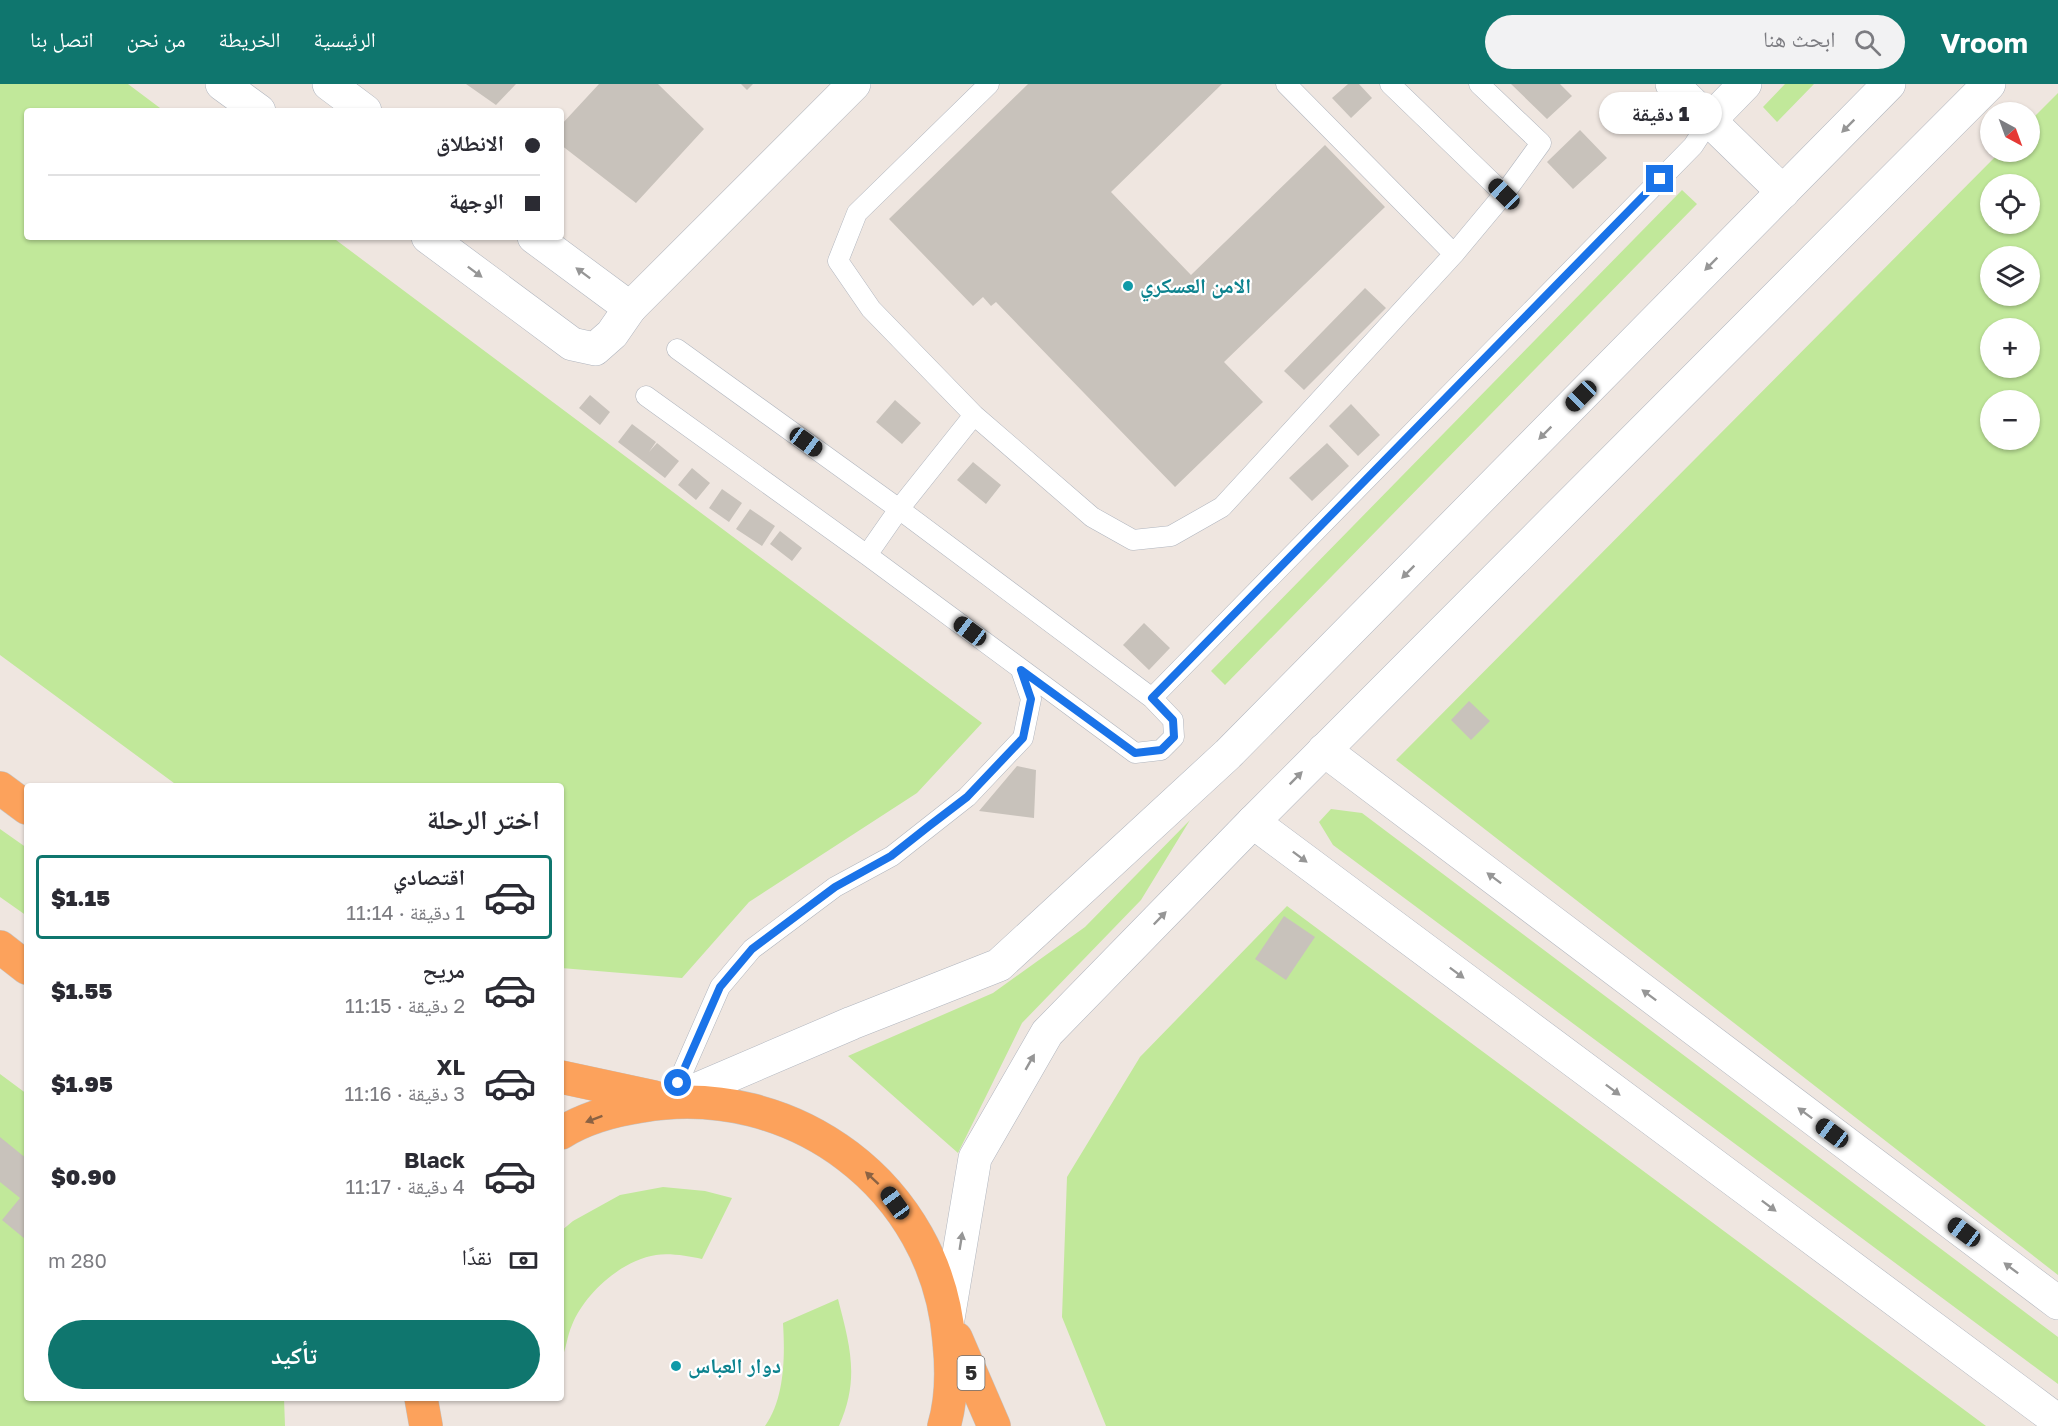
<!DOCTYPE html>
<html lang="ar">
<meta charset="utf-8">
<style>
:root{--surface:#fff;--page:#f2f2f3;--text:#2b2b33;--muted:#7c7c81;--line:#e1e1e2;--accent:#0f766e}
body{margin:0;font-family:"Golos Text","Noto Naskh Arabic",sans-serif;background:var(--page);color:var(--text);direction:rtl;height:100vh;display:flex;flex-direction:column;font-size:22px;white-space:nowrap}
*{box-sizing:border-box;margin:0}
p{font-size:20px;color:var(--muted)}
.icon{flex:none;width:33px;height:33px;fill:none;stroke:currentColor;stroke-width:2;stroke-linecap:round;stroke-linejoin:round}
.map{position:relative;flex:1;overflow:hidden;direction:ltr}
.panel{position:absolute;left:24px;top:699px;width:540px;height:618px;display:flex;flex-direction:column;background:var(--surface);border-radius:6px;box-shadow:0 2px 4px #0004;direction:rtl}
.panel>*{flex:none}
.guide{position:absolute;left:24px;top:24px;width:540px;height:132px;border-radius:6px;box-shadow:0 2px 4px #0004;direction:rtl;display:grid;align-content:center;height:132px;padding:0 24px;background:var(--surface)}
.needle{width:39px;rotate:139deg}
.fabs{position:absolute;left:1980px;top:18px;display:grid;gap:12px}
.fabs a{display:grid;place-items:center;width:60px;height:60px;border-radius:50%;background:var(--surface);box-shadow:0 2px 4px #0004;font-size:30px}
.end{position:absolute;width:27px;height:27px;margin:-14px;border:8px solid #1a73e8;background:#fff;box-shadow:0 0 0 3px #fff}
.from{border-radius:50%}
.bubble{position:absolute;height:42px;border-radius:21px;background:var(--surface);box-shadow:0 2px 4px #0004;font-size:20px;font-weight:800;line-height:42px;text-align:center;direction:rtl}
.car{position:absolute;width:18px;height:36px;margin:-18px -9px;border-radius:8px;box-shadow:0 0 4px 2px #0007;background:linear-gradient(#222 24%,#8ab4d8 0 40%,#222 0 76%,#8ab4d8 0 86%,#222 0)}
.guide b{display:flex;align-items:center;gap:21px;height:57px;font-size:22px}
.guide b+b{border-top:2px solid var(--line)}
.guide i{width:15px;height:15px;background:var(--text)}
ul{padding:0;list-style:none}
li{display:flex;align-items:center;gap:18px;height:84px;margin:0 12px 9px;padding:0 12px;border:3px solid transparent;border-radius:6px}
li div{flex:1}
li b{display:block;font-size:22px}
li em{font-style:normal;font-weight:800}
li.current{border-color:var(--accent)}
li>.icon{width:54px;height:54px;stroke-width:1.5}
h2{padding:0 24px;font-size:27px;line-height:72px}
.pay{display:flex;align-items:center;gap:15px;height:66px;padding:0 24px;font-size:22px}
.pay p{margin-inline-start:auto}
.action{display:flex;gap:12px;margin-top:auto;padding:12px 24px}
.action a{flex:1;height:69px;border-radius:36px;background:var(--accent);color:#fff;font-size:24px;font-weight:800;line-height:69px;text-align:center}
header{display:flex;align-items:center;gap:36px;box-sizing:border-box;height:84px;padding:0 30px;background:var(--accent);color:#fff}
header strong{font-size:28px}
nav{display:flex;gap:33px;margin-inline-start:auto;font-size:21px}
.search{width:420px;height:54px;background:var(--page);display:flex;align-items:center;gap:15px;box-sizing:border-box;padding:0 21px;border-radius:33px;color:var(--muted);font-size:22px}
.map>svg:first-child{display:block}
.green{fill:#c1e89a;fill-rule:evenodd}
.building{fill:#c8c2bb}
.lines{fill:none;stroke-linecap:round;stroke-linejoin:round}
.service-casing{stroke:#b0b5be;stroke-width:21}
.minor-casing{stroke:#b0b5be;stroke-width:34}
.tertiary-casing{stroke:#b0b5be;stroke-width:34}
.secondary-casing{stroke:#b0b5be;stroke-width:34}
.trunk-casing{stroke:#c4c4c4;stroke-width:34}
.service{stroke:#fff;stroke-width:20}
.minor{stroke:#fff;stroke-width:33}
.tertiary{stroke:#fff;stroke-width:33}
.secondary{stroke:#fff;stroke-width:33}
.trunk{stroke:#fca25c;stroke-width:33}
.oneway{fill:#969696}
.oneway2{fill:#8b6243}
.route{stroke:#1a73e8;stroke-width:8}
.culture-dot{fill:#0f9aa8;stroke:#fff;stroke-width:2}
.labels{text-anchor:middle;stroke-width:4.5;stroke-linejoin:round;paint-order:stroke}
.shield{fill:#fff;stroke:#6d6d6d;stroke-width:1.5}
.shield-label{font-size:20px;font-weight:bold;fill:#2e2e2e}
.culture-label{font-size:21px;font-weight:bold;fill:#0d838f;stroke:#fff;text-anchor:start}
</style>
<header>
<strong>Vroom</strong>
<div class="search"><svg class="icon" aria-label="search" viewBox="0 0 24 24"><circle cx="10" cy="10" r="6"/><path d="M15 15l6 6"/></svg>ابحث هنا</div>
<nav><a>الرئيسية</a><a>الخريطة</a><a>من نحن</a><a>اتصل بنا</a></nav>
</header>
<div class="map">
<svg width="2058" height="1342" viewBox="0 0 2058 1342">
<rect width="100%" height="100%" fill="#efe6e0"/>
<path class="green" d="M0,0H128L164,27H27V153H332L982,639L917,709L749,818L682,894L561,884V702H178L0,571Z
M1785,0H1814L1777,38L1763,23Z
M2058,9V1191L1396,676L2000,68H2030V37ZM1990,100H2030V140H1990ZM1990,172H2030V212H1990ZM1990,244H2030V284H1990ZM1990,316H2030V356H1990Z
M1682,106L1697,120L1225,601L1211,587Z
M1331,725L1362,729L2058,1253V1300L1333,761L1319,738Z
M1190,736L1141,816L1022,939L958,1069L848,972L993,909L1085,843Z
M0,745L27,764V832L0,813Z
M1287,822L1986,1342H1106L1062,1233L1067,1093L1140,973Z
M0,990L27,1010V1314H284L285,1342H0Z
M663,1103L705,1107L732,1114L702,1175C688,1172 670,1169 656,1171C622,1176 585,1209 572,1241C567,1252 566,1266 561,1276V1147L573,1137L620,1111Z
M838,1215C850,1262 860,1295 839,1342H765C785,1314 785,1272 783,1239Z"/>
<path class="building" d="M466,0H516L496,21Z
M599,0H658L704,45L636,119L561,61V41Z
M741,0H753L747,6Z
M1028,0H1222L1111,108L1191,191L1325,61L1385,123L1224,278L1263,318L1175,403L996,218L991,222L983,213L973,222L889,135Z
M1348,0H1359L1372,14L1351,34L1332,14Z
M1511,0H1560L1572,12L1547,35Z
M1580,46L1607,74L1573,105L1547,78Z
M1365,204L1386,224L1304,306L1284,287Z
M590,311L610,328L600,341L579,324Z
M895,316L921,339L902,360L876,338Z
M1351,320L1380,351L1358,372L1329,342Z
M632,340L656,358L649,368L657,359L679,377L665,394L618,358Z
M1327,359L1349,382L1312,417L1289,394Z
M973,378L1001,401L986,420L957,396Z
M692,384L710,399L696,416L678,401Z
M722,405L742,419L729,438L709,424Z
M750,425L775,442L762,462L736,445Z
M780,447L802,464L792,477L770,460Z
M1144,539L1170,564L1149,586L1123,561Z
M1469,617L1490,637L1471,656L1451,636Z
M1017,682L1036,686L1034,734L979,727Z
M1284,832L1315,853L1286,896L1255,875Z
M0,1053L27,1075V1152L25,1155L2,1136L20,1114L0,1098Z"/>
<g class="lines">
<defs>
<path id="service" d="M1286,0L1454,170
M1390,0L1504,110
M646,312L867,471L1135,669L1161,666L1174,653L1173,636L1152,614L899,425L677,265
M974,331L871,225L838,177L857,129L989,0
M867,471L899,425L974,331L1092,433L1133,456L1171,452L1222,423L1454,170L1504,110L1541,59L1479,0
M1152,614L1693,62L1710,36
M670,1017L720,903L752,865L835,803L892,772L967,713L1023,654L1031,615L1021,586"/>
<path id="minor" d="M1672,0L1783,108
M1710,36L1745,0
M630,224L854,0"/>
<path id="tertiary" d="M222,0L259,27
M329,0L365,27
M428,153L572,260L595,265L612,250L630,224L534,153
M1324,666L2058,1219
M1253,738L2058,1337"/>
<path id="secondary" d="M670,1017L852,939L999,881L1228,670L1889,0
M948,1235L975,1074L1047,949L1253,738L1989,0"/>
<path id="trunk" d="M0,704L27,724
M0,863L27,884
M561,993L654,1013
M561,1049C585,1034 615,1026 642,1022C793,996 937,1103 949,1257C952,1285 952,1315 944,1342
M956,1254L994,1342
M421,1314L426,1342"/>
</defs>
<use href="#service" class="service-casing"/>
<use href="#minor" class="minor-casing"/>
<use href="#tertiary" class="tertiary-casing"/>
<use href="#secondary" class="secondary-casing"/>
<use href="#trunk" class="trunk-casing"/>
<use href="#service" class="service"/>
<use href="#minor" class="minor"/>
<use href="#tertiary" class="tertiary"/>
<use href="#secondary" class="secondary"/>
<use href="#trunk" class="trunk"/>
</g>
<defs><path id="oneway-solid" d="M-6-.8H1V-3.2L6.5 0L1 3.2V.8H-6Z" transform="scale(1.5)"/></defs>
<g class="oneway">
<use href="#oneway-solid" transform="translate(1848 42) rotate(135)"/>
<use href="#oneway-solid" transform="translate(1711 180) rotate(135)"/>
<use href="#oneway-solid" transform="translate(475 188) rotate(37)"/>
<use href="#oneway-solid" transform="translate(583 189) rotate(-143)"/>
<use href="#oneway-solid" transform="translate(1545 349) rotate(135)"/>
<use href="#oneway-solid" transform="translate(1408 488) rotate(135)"/>
<use href="#oneway-solid" transform="translate(1296 694) rotate(-45)"/>
<use href="#oneway-solid" transform="translate(1300 773) rotate(37)"/>
<use href="#oneway-solid" transform="translate(1494 794) rotate(-143)"/>
<use href="#oneway-solid" transform="translate(1160 834) rotate(-46)"/>
<use href="#oneway-solid" transform="translate(1457 889) rotate(37)"/>
<use href="#oneway-solid" transform="translate(1649 911) rotate(-143)"/>
<use href="#oneway-solid" transform="translate(1030 978) rotate(-60)"/>
<use href="#oneway-solid" transform="translate(1613 1006) rotate(37)"/>
<use href="#oneway-solid" transform="translate(1805 1029) rotate(-143)"/>
<use href="#oneway-solid" transform="translate(1769 1122) rotate(37)"/>
<use href="#oneway-solid" transform="translate(961 1157) rotate(-81)"/>
<use href="#oneway-solid" transform="translate(2011 1184) rotate(-143)"/>
</g>
<g class="oneway2">
<use href="#oneway-solid" transform="translate(594 1035) rotate(159)"/>
<use href="#oneway-solid" transform="translate(872 1094) rotate(-137)"/>
</g>
<g class="lines">
<path class="route" d="M678,999L720,903L752,865L835,803L891,772L929,742L967,713L1023,654L1031,615L1021,586L1135,669L1161,666L1174,653L1173,636L1152,614L1660,95"/>
</g>
<g class="culture-dot">
<circle cx="1128" cy="202" r="6"/>
<circle cx="676" cy="1282" r="6"/>
</g>
<g class="labels">
<rect class="shield" x="957.5" y="1272" width="27" height="34" rx="4.5"/>
<g class="shield-label">
<text x="971" y="1296">5</text>
</g>
<g class="culture-label">
<text x="1140" y="209">الامن العسكري</text>
<text x="688" y="1289">دوار العباس</text>
</g>
</g>
</svg>
<div class="fabs">
<a><svg class="needle" viewBox="-14 -14 28 28"><path d="M0-13l5 13h-10z" fill="#e53935"/><path d="M0 13l5-13h-10z" fill="#7c7c81"/></svg></a>
<a><svg class="icon" aria-label="locate" viewBox="0 0 24 24"><circle cx="12" cy="12" r="6"/><path d="M12 2v4M12 18v4M2 12h4M18 12h4"/></svg></a>
<a><svg class="icon" aria-label="layers" viewBox="0 0 24 24"><path d="M12 4l9 5-9 5-9-5zM3 14l9 5 9-5"/></svg></a>
<a>+</a>
<a>−</a>
</div>
<i class="end from" style="left:678px;top:999px"></i>
<i class="end" style="left:1660px;top:95px"></i>
<div class="bubble" style="left:1599px;top:8px;width:123px">1 دقيقة</div>
<i class="car" style="left:1504px;top:110px;rotate:314deg"></i>
<i class="car" style="left:1581px;top:312px;rotate:225deg"></i>
<i class="car" style="left:806px;top:358px;rotate:126deg"></i>
<i class="car" style="left:970px;top:547px;rotate:307deg"></i>
<i class="car" style="left:1832px;top:1049px;rotate:307deg"></i>
<i class="car" style="left:895px;top:1119px;rotate:324deg"></i>
<i class="car" style="left:1964px;top:1148px;rotate:307deg"></i>
<div class="guide">
<b><i class="from"></i>الانطلاق</b>
<b><i></i>الوجهة</b>
</div>
<section class="panel">
<h2>اختر الرحلة</h2>
<ul>
<li class="current"><svg class="icon" aria-label="car" viewBox="0 0 24 24"><path d="M5 17H2v-5l4-1 3-4h7l3 4 3 1v5h-3M9 17h6M6 11h13"/><circle cx="7" cy="17" r="2"/><circle cx="17" cy="17" r="2"/></svg><div><b>اقتصادي</b><p>1 دقيقة · 11:14</p></div><em>$1.15</em></li>
<li><svg class="icon" aria-label="car" viewBox="0 0 24 24"><path d="M5 17H2v-5l4-1 3-4h7l3 4 3 1v5h-3M9 17h6M6 11h13"/><circle cx="7" cy="17" r="2"/><circle cx="17" cy="17" r="2"/></svg><div><b>مريح</b><p>2 دقيقة · 11:15</p></div><em>$1.55</em></li>
<li><svg class="icon" aria-label="car" viewBox="0 0 24 24"><path d="M5 17H2v-5l4-1 3-4h7l3 4 3 1v5h-3M9 17h6M6 11h13"/><circle cx="7" cy="17" r="2"/><circle cx="17" cy="17" r="2"/></svg><div><b>XL</b><p>3 دقيقة · 11:16</p></div><em>$1.95</em></li>
<li><svg class="icon" aria-label="car" viewBox="0 0 24 24"><path d="M5 17H2v-5l4-1 3-4h7l3 4 3 1v5h-3M9 17h6M6 11h13"/><circle cx="7" cy="17" r="2"/><circle cx="17" cy="17" r="2"/></svg><div><b>Black</b><p>4 دقيقة · 11:17</p></div><em>$0.90</em></li>
</ul>
<div class="pay"><svg class="icon" aria-label="cash" viewBox="0 0 24 24"><path d="M3 7h18v10H3z"/><circle cx="12" cy="12" r="2"/></svg>نقدًا<p>280 m</p></div>
<div class="action"><a>تأكيد</a></div>
</section>
</div>
